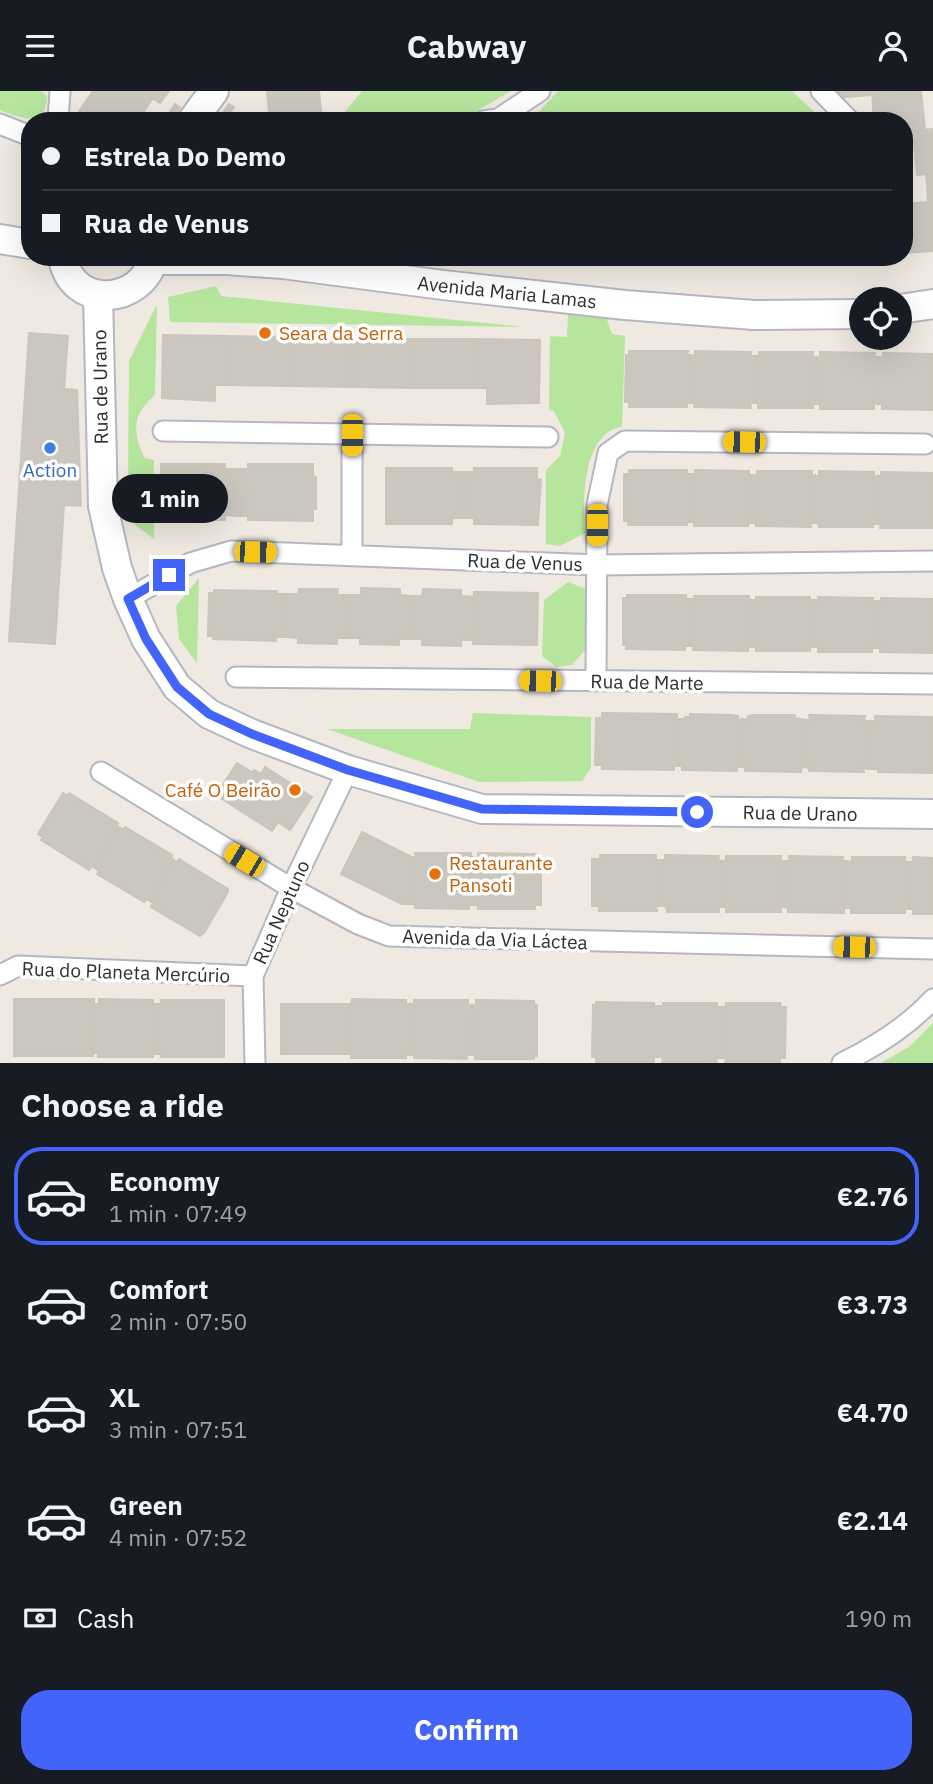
<!DOCTYPE html>
<meta charset="utf-8">
<style>
:root{--surface:#171b24;--page:#20242c;--text:#f1f3f6;--muted:#9ea1a6;--line:#363941;--accent:#4264fb}
body{margin:0;font-family:"IBM Plex Sans",sans-serif;background:var(--page);color:var(--text);height:100vh;display:flex;flex-direction:column;font-size:26px;white-space:nowrap}
*{box-sizing:border-box;margin:0}
p{font-size:23px;color:var(--muted)}
.icon{flex:none;width:38px;height:38px;fill:none;stroke:currentColor;stroke-width:2;stroke-linecap:round;stroke-linejoin:round}
.map{position:relative;height:972px;overflow:hidden}
.panel{display:flex;flex-direction:column;background:var(--surface);flex:1}
.panel>*{flex:none}
.top-card{position:absolute;left:21px;top:21px;width:892px;height:154px;border-radius:28px;box-shadow:0 7px 28px #0002;display:grid;align-content:center;height:154px;padding:0 21px;background:var(--surface)}
.buttons{position:absolute;left:849px;top:196px;display:grid;gap:14px}
.buttons a{display:grid;place-items:center;width:63px;height:63px;border-radius:50%;background:var(--surface);box-shadow:0 7px 28px #0002;font-size:35px}
.end{position:absolute;width:32px;height:32px;margin:-16px;border:9px solid #4264fb;background:#fff;box-shadow:0 0 0 4px #fff}
.from{border-radius:50%}
.bubble{position:absolute;height:49px;border-radius:24px;background:var(--surface);box-shadow:0 7px 28px #0002;font-size:23px;font-weight:700;line-height:49px;text-align:center}
.car{position:absolute;width:21px;height:42px;margin:-21px -10px;border-radius:9px;box-shadow:0 0 5px 2px #0007;background:linear-gradient(#f5c518 24%,#345 0 40%,#f5c518 0 76%,#345 0 86%,#f5c518 0)}
.top-card b{display:flex;align-items:center;gap:24px;height:66px;font-size:26px}
.top-card b+b{border-top:2px solid var(--line)}
.top-card i{width:18px;height:18px;background:var(--text)}
ul{padding:0;list-style:none}
li{display:flex;align-items:center;gap:21px;height:98px;margin:0 14px 10px;padding:0 7px;border:4px solid transparent;border-radius:28px}
li div{flex:1}
li b{display:block;font-size:26px}
li em{font-style:normal;font-weight:700}
li.on{border-color:var(--accent)}
li>.icon{width:63px;height:63px;stroke-width:1.5}
h2{padding:0 21px;font-size:32px;line-height:84px}
.pay{display:flex;align-items:center;gap:18px;height:77px;padding:0 21px;font-size:26px}
.pay p{margin-inline-start:auto}
.cta{display:flex;gap:14px;margin-top:auto;padding:14px 21px}
.cta a{flex:1;height:80px;border-radius:28px;background:var(--accent);color:#fff;font-size:28px;font-weight:700;line-height:80px;text-align:center}
header{display:flex;justify-content:space-between;align-items:center;height:91px;padding:0 21px;background:var(--surface);font-size:32px;font-weight:700}
.map>svg:first-child{display:block}
.green{fill:#b6e59e}
.building{fill:#cbc7bf;stroke:#cbc5ba;stroke-width:2}
.lines{fill:none;stroke-linecap:round;stroke-linejoin:round}
.street-casing{stroke:#b4b7c1;stroke-width:23}
.secondary-casing{stroke:#b4b7c1;stroke-width:32}
.street{stroke:#fff;stroke-width:19}
.secondary{stroke:#fff;stroke-width:28}
.route{stroke:#4264fb;stroke-width:9}
.food-dot{fill:#e8710a;stroke:#fff;stroke-width:2.5}
.shop-dot{fill:#3f7fe0;stroke:#fff;stroke-width:2.5}
.labels{text-anchor:middle;stroke-width:7;stroke-linejoin:round;paint-order:stroke}
.street-label{font-size:19px;fill:#2e2e2e;stroke:#fff}
.food-label{font-size:19px;fill:#c56008;stroke:#fff;text-anchor:start}
.shop-label{font-size:19px;fill:#366cbe;stroke:#fff}
</style>
<header><svg class="icon" aria-label="menu" viewBox="0 0 24 24"><path d="M4 6h16M4 12h16M4 18h16"/></svg>Cabway<svg class="icon" aria-label="person" viewBox="0 0 24 24"><circle cx="12" cy="8" r="4"/><path d="M4 21q1-7 8-7t8 7"/></svg></header>
<div class="map">
<svg width="933" height="972" viewBox="0 0 933 972">
<rect width="100%" height="100%" fill="#efe9e1"/>
<path class="green" d="M0,0H41L47,5C47,38 19,27 0,19Z
M362,0H511L470,24L345,21Z
M558,0H792L824,30H772L770,25L727,30H530Z
M216,195L221,205L524,236L170,231L168,206Z
M157,213L155,304C132,323 132,342 145,367L154,369V448L135,434L128,400L129,270Z
M568,223L606,226L612,243L625,245L622,335C617,337 610,339 607,342C582,362 583,413 585,442L560,455L546,453V379L560,365L565,342L554,320L549,319L550,245L567,246Z
M199,487L197,572L179,548L176,515Z
M568,491L586,498L585,559L572,574L556,576L542,565L544,509Z
M473,622L591,626V677L582,690L479,691L327,638H470Z
M933,932V972H881L909,956Z"/>
<path class="building" d="M93,0H143L153,7L137,30H90L78,22Z
M143,0H169L160,12Z
M267,0H319L322,30H270Z
M833,0H872V4L833,7Z
M872,0H921L925,39L913,40V45H905V30H874Z
M175,13L180,17L172,28L167,25Z
M229,13L234,16L226,28L221,24Z
M933,38V92L927,93L926,83L917,84L913,40Z
M933,92V160L905,162V113L928,111L927,93Z
M770,166H860L771,174Z
M910,235V241L900,242V236Z
M29,242L68,245L64,298L77,299L81,415L64,414L55,553L9,550Z
M163,244L227,245L226,294H215V310L162,307Z
M227,245L289,246V295L226,294Z
M289,246L352,247V296L289,295Z
M352,247L414,248V297L352,296Z
M414,248H477V297H414Z
M477,248L540,249L539,312L487,313V297H477Z
M629,260H688L687,264H691V312H687V316H629V311H625L626,264H629Z
M695,260L751,261V265H754V312H750L751,317L694,316L695,312H691V264L695,265Z
M759,261H813V266H816V313H813V317H758V312H754V265H759Z
M820,261L875,262V266H878V313H874V318H820V313H816V266H820Z
M883,262L933,263V319L882,318V313H878V266H883Z
M161,373H225V378H236V425L225,424V429H161V417H157V386L161,385Z
M248,373H313V386H316V418H313V430L248,429V425H236V378H248Z
M386,377H452V381H464V427H452V433H386Z
M474,377H537V388L541,389L538,434L474,433V427H464V381H474Z
M629,379H687V383H690V431H687V434H628V430H624V383H629Z
M695,379L749,380V384H752V432H748V435H694V431H690V383H695Z
M757,380H812V385L815,384V432H811V436L756,435V432H752V384H757Z
M819,380L874,381V385H877V433H873V436H819L818,432H815V384L819,385Z
M881,381L933,382V437H880L881,433H877V385H881Z
M361,497L400,498V504L410,505V548H399V554L360,553V547H348L349,504H361Z
M299,498H338L337,504H349L348,547H337V553L298,552V547L286,546V503H298Z
M423,498L461,499V505L474,506L473,549H461V555L422,554V548H410V505H422Z
M214,499L277,500L276,503H286V546H276V550L213,548L214,545H208L209,502H214Z
M474,501L538,502L537,554L473,553Z
M627,504H686V508H689V555H685V559L626,558L627,554H623V507H627Z
M694,505H749V508L753,509L752,556H748V560L693,559V555H689V508H695Z
M756,506H810V509H814V556H810V560H756V556H752L753,509H756Z
M818,506L873,507L872,510H877V557H872V561H818V556H814V509H819Z
M881,507L933,508V562L880,561V557H877V510H881Z
M602,622L677,623V628H679L678,675H674V679L602,678V674H595L596,627H602Z
M690,623L732,624L738,625V629L742,628V676H737V680L682,679V675H678L679,628H685V626H690Z
M753,624H795V627L806,629L805,676L801,677V681L745,680V676H742V628L747,629L748,625Z
M809,624L865,625L864,630H868V678L863,677L864,681L809,680V677L805,676L806,629H810Z
M875,625L933,626V682L878,681V678H868V630H875Z
M237,672L253,682L254,679L261,683L265,676L312,706L290,739L278,731L272,740L216,704Z
M63,702L67,705L69,702L118,732L116,735L119,736L95,777L92,775L89,779L41,749L43,746L38,743Z
M119,736L124,739L125,736L172,764L171,767L174,769L150,810L146,808L144,811L97,783L99,780L95,777Z
M362,741L412,766V813H402L341,783Z
M415,762H471V766H474L473,814H469V818L415,817V813H412V766H415Z
M478,762L536,763V767H541V814H535V818H478V814H473L474,766H478Z
M600,764H656V769H661V815H656L657,820H599V815H592V768H600Z
M665,764L719,765L718,769L722,770V816H719V821H667L666,815H661V769H665Z
M726,765H781V770H784V816H781V821H726V816H722V770L726,769Z
M789,765L843,766V770H847V817H844V822L788,821V817L784,816V770H789Z
M852,766H905V771H910L909,818H905V822H851V817H847V770L852,771Z
M913,766L933,767V823H913V818H909L910,771H913Z
M179,768L228,798V801L204,842L200,845L151,816L153,812L150,810L174,769L177,771Z
M14,908H94L93,965H14Z
M99,908L153,909V913H158L157,963H153V966H98V962H94V913H99Z
M352,908L406,909V913H410L409,964H406V967H351V963H347L348,913H351Z
M161,909H224V966H161V963H157L158,913H161Z
M414,909H468V914H473L472,964H467V968L414,967V964H409L410,913H414Z
M476,909L534,910V914H537V965L534,964V968H475V964H472L473,914H476Z
M596,911L654,912V915H663V912H717V916H721V967H716L717,972L662,971L663,966H654V971H596V966H592L593,914L596,915Z
M726,912H780L781,916H786L785,967H780V972H725L726,967H721V916H726Z
M281,913H348L347,963H281Z"/>
<g class="lines">
<defs>
<path id="street" d="M821,0L850,30
M58,30L60,0
M483,30L498,28L540,0
M0,33L30,45
M163,340L548,346
M352,344V463
M128,508L190,472L231,460L598,474L933,470
M236,586L932,593
M596,590L597,414L608,362L625,350L925,353
M101,681L291,797L358,833L389,845L933,858
M0,884L18,875L253,885
M255,972L253,885L291,797L348,679
M842,972C875,956 908,935 933,908"/>
<path id="secondary" d="M192,30L214,0
M0,148L30,153
M63,166C70,218 142,216 154,166
M154,169H226L283,173L443,194L625,214L754,224L861,223
M98,204L103,415L117,477L128,508L146,548L177,596L209,623L252,643L348,679L482,718L933,723
M900,218L933,213"/>
</defs>
<use href="#street" class="street-casing"/>
<use href="#secondary" class="secondary-casing"/>
<use href="#street" class="street"/>
<use href="#secondary" class="secondary"/>
</g>
<g class="lines">
<path class="route" d="M169,484L128,508L146,548L177,596L209,623L252,643L348,679L482,718L697,721"/>
</g>
<g class="food-dot">
<circle cx="265" cy="242" r="7"/>
<circle cx="295" cy="699" r="7"/>
<circle cx="435" cy="783" r="7"/>
</g>
<circle class="shop-dot" cx="50" cy="357" r="7"/>
<g class="labels">
<g class="street-label">
<text transform="translate(507 201) rotate(6)" y="7">Avenida Maria Lamas</text>
<text transform="translate(100 296) rotate(-91)" y="7">Rua de Urano</text>
<text transform="translate(525 471) rotate(2)" y="7">Rua de Venus</text>
<text transform="translate(647 591) rotate(1)" y="7">Rua de Marte</text>
<text transform="translate(800 722) rotate(1)" y="7">Rua de Urano</text>
<text transform="translate(281 821) rotate(-66)" y="7">Rua Neptuno</text>
<text transform="translate(495 848) rotate(2)" y="7">Avenida da Via Láctea</text>
<text transform="translate(126 881) rotate(2)" y="7">Rua do Planeta Mercúrio</text>
</g>
<g class="food-label">
<text x="279" y="249">Seara da Serra</text>
<text x="281" y="706" text-anchor="end">Café O Beirão</text>
<text x="449" y="779">Restaurante<tspan x="449" dy="22">Pansoti</tspan></text>
</g>
<g class="shop-label">
<text x="50" y="386">Action</text>
</g>
</g>
</svg>
<div class="buttons">
<a><svg class="icon" aria-label="locate" viewBox="0 0 24 24"><circle cx="12" cy="12" r="6"/><path d="M12 2v4M12 18v4M2 12h4M18 12h4"/></svg></a>
</div>
<i class="end from" style="left:697px;top:721px"></i>
<i class="end" style="left:169px;top:484px"></i>
<div class="bubble" style="left:112px;top:383px;width:116px">1 min</div>
<i class="car" style="left:352px;top:344px;rotate:180deg"></i>
<i class="car" style="left:744px;top:351px;rotate:271deg"></i>
<i class="car" style="left:597px;top:434px;rotate:180deg"></i>
<i class="car" style="left:255px;top:461px;rotate:91deg"></i>
<i class="car" style="left:540px;top:590px;rotate:271deg"></i>
<i class="car" style="left:244px;top:769px;rotate:301deg"></i>
<i class="car" style="left:854px;top:856px;rotate:271deg"></i>
<div class="top-card">
<b><i class="from"></i>Estrela Do Demo</b>
<b><i></i>Rua de Venus</b>
</div>
</div>
<section class="panel">
<h2>Choose a ride</h2>
<ul>
<li class="on"><svg class="icon" aria-label="car" viewBox="0 0 24 24"><path d="M5 17H2v-5l4-1 3-4h7l3 4 3 1v5h-3M9 17h6M6 11h13"/><circle cx="7" cy="17" r="2"/><circle cx="17" cy="17" r="2"/></svg><div><b>Economy</b><p>1 min · 07:49</p></div><em>€2.76</em></li>
<li><svg class="icon" aria-label="car" viewBox="0 0 24 24"><path d="M5 17H2v-5l4-1 3-4h7l3 4 3 1v5h-3M9 17h6M6 11h13"/><circle cx="7" cy="17" r="2"/><circle cx="17" cy="17" r="2"/></svg><div><b>Comfort</b><p>2 min · 07:50</p></div><em>€3.73</em></li>
<li><svg class="icon" aria-label="car" viewBox="0 0 24 24"><path d="M5 17H2v-5l4-1 3-4h7l3 4 3 1v5h-3M9 17h6M6 11h13"/><circle cx="7" cy="17" r="2"/><circle cx="17" cy="17" r="2"/></svg><div><b>XL</b><p>3 min · 07:51</p></div><em>€4.70</em></li>
<li><svg class="icon" aria-label="car" viewBox="0 0 24 24"><path d="M5 17H2v-5l4-1 3-4h7l3 4 3 1v5h-3M9 17h6M6 11h13"/><circle cx="7" cy="17" r="2"/><circle cx="17" cy="17" r="2"/></svg><div><b>Green</b><p>4 min · 07:52</p></div><em>€2.14</em></li>
</ul>
<div class="pay"><svg class="icon" aria-label="cash" viewBox="0 0 24 24"><path d="M3 7h18v10H3z"/><circle cx="12" cy="12" r="2"/></svg>Cash<p>190 m</p></div>
<div class="cta"><a>Confirm</a></div>
</section>
